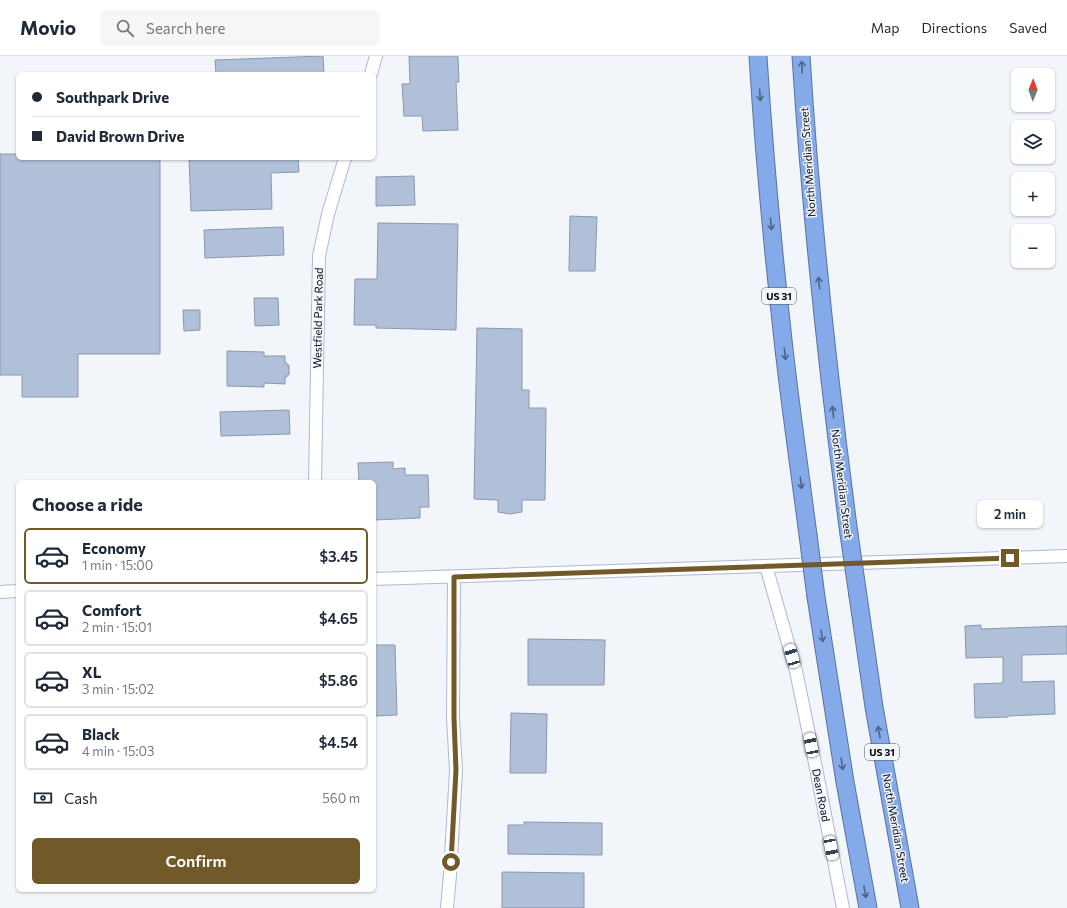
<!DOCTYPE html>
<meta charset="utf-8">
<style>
:root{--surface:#fff;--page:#f6f6f7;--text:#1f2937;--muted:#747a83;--line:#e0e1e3;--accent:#72592a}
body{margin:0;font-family:Commissioner,sans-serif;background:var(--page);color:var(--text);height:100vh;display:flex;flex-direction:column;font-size:15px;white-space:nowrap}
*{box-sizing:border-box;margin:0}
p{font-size:13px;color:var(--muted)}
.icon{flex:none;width:22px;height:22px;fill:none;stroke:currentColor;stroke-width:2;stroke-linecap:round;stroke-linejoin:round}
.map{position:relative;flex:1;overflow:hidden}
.details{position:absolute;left:16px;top:424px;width:360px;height:412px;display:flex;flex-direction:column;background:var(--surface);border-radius:6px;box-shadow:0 1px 3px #0004}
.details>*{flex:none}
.banner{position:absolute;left:16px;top:16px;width:360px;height:88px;border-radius:6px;box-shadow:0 1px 3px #0004;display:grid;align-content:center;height:88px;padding:0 16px;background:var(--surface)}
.needle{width:26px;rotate:1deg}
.buttons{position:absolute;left:1011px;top:12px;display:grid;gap:8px}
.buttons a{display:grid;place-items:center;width:44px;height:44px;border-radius:6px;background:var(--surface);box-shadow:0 1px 3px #0004;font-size:20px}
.end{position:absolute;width:18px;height:18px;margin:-9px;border:5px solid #72592a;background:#fff;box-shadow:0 0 0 2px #fff}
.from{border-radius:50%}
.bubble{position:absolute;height:28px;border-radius:6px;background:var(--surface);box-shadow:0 1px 3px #0004;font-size:13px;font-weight:600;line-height:28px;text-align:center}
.car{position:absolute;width:12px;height:24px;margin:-12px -6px;border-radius:5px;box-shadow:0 0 3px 1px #0007;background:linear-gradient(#fff 24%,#345 0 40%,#fff 0 76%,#345 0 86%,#fff 0)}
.banner b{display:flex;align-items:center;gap:14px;height:38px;font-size:15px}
.banner b+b{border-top:1px solid var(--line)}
.banner i{width:10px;height:10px;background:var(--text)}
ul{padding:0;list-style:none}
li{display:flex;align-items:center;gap:12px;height:56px;margin:0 8px 6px;padding:0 8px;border:2px solid var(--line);border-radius:6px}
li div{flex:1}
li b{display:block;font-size:15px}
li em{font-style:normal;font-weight:600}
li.on{border-color:var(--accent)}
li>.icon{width:36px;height:36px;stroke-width:1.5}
h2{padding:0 16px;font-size:18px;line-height:48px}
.pay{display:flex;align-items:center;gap:10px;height:44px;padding:0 16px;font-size:15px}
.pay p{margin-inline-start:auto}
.button{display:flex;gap:8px;margin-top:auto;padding:8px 16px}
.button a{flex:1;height:46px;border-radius:6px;background:var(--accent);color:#fff;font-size:16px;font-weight:600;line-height:46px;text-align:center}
header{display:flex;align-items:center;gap:24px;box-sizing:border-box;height:56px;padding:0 20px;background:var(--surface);border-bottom:1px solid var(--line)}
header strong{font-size:19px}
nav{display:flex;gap:22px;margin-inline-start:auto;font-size:14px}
.search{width:280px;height:36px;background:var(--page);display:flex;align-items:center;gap:10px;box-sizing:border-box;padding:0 14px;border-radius:6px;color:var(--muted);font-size:15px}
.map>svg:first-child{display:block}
.building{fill:#b1c0d9;stroke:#8997ae}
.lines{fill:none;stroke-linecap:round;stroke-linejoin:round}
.minor-casing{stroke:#abbad2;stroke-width:14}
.highway-casing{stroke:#59729e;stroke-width:19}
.minor{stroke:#fff;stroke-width:12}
.highway{stroke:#85aae9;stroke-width:17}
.highway-bridge-casing{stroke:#59729e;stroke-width:19;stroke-linecap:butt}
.highway-bridge{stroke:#85aae9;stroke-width:17}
.oneway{stroke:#4c6289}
.route{stroke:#72592a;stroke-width:5}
.labels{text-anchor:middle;stroke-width:3;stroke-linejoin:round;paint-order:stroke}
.shield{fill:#f2f5fa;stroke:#4e5159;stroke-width:1}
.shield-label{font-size:10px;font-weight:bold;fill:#070b14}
.street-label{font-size:11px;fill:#070b14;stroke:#f2f5fa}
</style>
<header>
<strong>Movio</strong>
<div class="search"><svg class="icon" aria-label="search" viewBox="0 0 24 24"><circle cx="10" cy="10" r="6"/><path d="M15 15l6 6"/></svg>Search here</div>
<nav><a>Map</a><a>Directions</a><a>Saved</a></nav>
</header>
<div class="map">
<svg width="1067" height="852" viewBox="0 0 1067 852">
<rect width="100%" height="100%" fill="#f2f5fa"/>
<path class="building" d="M323,0L324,18H216L215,4Z
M409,0H458L459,26H456L458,74L423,75L422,60H404L402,28H410Z
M0,98H18V102H160V298H78V341H22V319H0Z
M189,102H298L299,116L271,117L272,153L191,155Z
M414,120L415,149L376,150V121Z
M570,160L597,161L595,215H569Z
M378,167L458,168L456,274L376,272V269H354L355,223H377Z
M283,171L284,199L205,202L204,174Z
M254,242H278L279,269L255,270Z
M183,254H200V274L184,275Z
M477,272L522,273V334H529V352H546L545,444H522V456L510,458L498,456V444L474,443Z
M227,295L264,296V300H285V307H287V309H289V319H287V321H285V328L264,327V331L227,330Z
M289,354L290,378L221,380L220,356Z
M393,406V413L405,412V419H428L429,451H420V462L374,464V426H359L358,407Z
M981,569V573L1067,570V598L1022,599V626L1054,625L1055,658L1008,660V661L975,662L974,628L1003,627V601L966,602L965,570Z
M528,583L605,584L604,629H528Z
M374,589H395L397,659L374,660Z
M511,657L547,658L546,717H510Z
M524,766L602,767V799L508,798V769H524Z
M502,816L584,817V852H502Z"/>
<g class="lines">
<defs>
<path id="minor" d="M371,18L376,0
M315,426L319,200L328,158L345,102
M766,510L796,615L817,717L843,852
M374,523L1067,500
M0,536L18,535
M447,852L450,819L456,714L453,662L454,521"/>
<path id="highway" d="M758,0C764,98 773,195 784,293C791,355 800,417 808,479
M801,0C811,160 828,319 849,478
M858,540L874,651L910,852
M816,541L845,726L868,852"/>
</defs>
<use href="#minor" class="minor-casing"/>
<use href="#highway" class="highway-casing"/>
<use href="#minor" class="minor"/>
<use href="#highway" class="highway"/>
<defs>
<path id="highway-bridge" d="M849,478L858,540
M808,479L816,541"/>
</defs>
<use href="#highway-bridge" class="highway-bridge-casing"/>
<use href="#highway-bridge" class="highway-bridge"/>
</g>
<defs><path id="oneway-shaft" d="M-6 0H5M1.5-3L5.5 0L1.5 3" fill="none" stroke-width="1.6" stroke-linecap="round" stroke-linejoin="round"/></defs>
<g class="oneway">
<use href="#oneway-shaft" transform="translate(802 11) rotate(-93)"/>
<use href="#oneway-shaft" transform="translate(760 39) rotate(86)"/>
<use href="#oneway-shaft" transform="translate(771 168) rotate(84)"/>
<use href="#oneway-shaft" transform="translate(819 227) rotate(-96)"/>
<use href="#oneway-shaft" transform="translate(785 298) rotate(83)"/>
<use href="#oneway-shaft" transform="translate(833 356) rotate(-96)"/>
<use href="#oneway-shaft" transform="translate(801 427) rotate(83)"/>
<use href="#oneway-shaft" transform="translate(822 580) rotate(81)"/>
<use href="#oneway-shaft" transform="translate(879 676) rotate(-100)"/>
<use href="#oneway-shaft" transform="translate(842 708) rotate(81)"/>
<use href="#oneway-shaft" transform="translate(865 836) rotate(79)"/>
</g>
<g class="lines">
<path class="route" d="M451,806L456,714L454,662V521L1010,502"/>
</g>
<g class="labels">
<g class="shield">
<rect x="762" y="232" width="34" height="16" rx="3"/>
<rect x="865" y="688" width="34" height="16" rx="3"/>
</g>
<g class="shield-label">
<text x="779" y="244">US 31</text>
<text x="882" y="700">US 31</text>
</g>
<g class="street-label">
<text transform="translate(808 106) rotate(-94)" y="4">North Meridian Street</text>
<text transform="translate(318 262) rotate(-89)" y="4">Westfield Park Road</text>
<text transform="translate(842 428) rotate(83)" y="4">North Meridian Street</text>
<text transform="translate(821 739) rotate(79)" y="4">Dean Road</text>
<text transform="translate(896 772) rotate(80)" y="4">North Meridian Street</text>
</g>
</g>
</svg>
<div class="buttons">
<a><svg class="needle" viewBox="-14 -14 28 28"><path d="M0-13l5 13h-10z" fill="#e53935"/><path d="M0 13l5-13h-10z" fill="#747a83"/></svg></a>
<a><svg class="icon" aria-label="layers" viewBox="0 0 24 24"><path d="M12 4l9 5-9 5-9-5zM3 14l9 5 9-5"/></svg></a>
<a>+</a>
<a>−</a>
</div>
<i class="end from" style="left:451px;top:806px"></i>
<i class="end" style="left:1010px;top:502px"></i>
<div class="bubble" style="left:977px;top:444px;width:66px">2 min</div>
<i class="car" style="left:792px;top:600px;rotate:344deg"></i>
<i class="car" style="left:811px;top:689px;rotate:349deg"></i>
<i class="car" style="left:831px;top:792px;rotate:169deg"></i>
<div class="banner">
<b><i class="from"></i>Southpark Drive</b>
<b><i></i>David Brown Drive</b>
</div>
<section class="details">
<h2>Choose a ride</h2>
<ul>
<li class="on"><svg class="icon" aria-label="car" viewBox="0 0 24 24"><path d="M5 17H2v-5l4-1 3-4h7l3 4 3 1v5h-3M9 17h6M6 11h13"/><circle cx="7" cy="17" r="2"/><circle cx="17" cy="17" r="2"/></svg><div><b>Economy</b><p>1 min · 15:00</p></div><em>$3.45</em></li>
<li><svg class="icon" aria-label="car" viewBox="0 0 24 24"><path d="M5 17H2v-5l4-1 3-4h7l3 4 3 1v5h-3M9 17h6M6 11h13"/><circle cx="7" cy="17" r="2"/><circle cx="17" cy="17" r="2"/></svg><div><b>Comfort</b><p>2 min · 15:01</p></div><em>$4.65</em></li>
<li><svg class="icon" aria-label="car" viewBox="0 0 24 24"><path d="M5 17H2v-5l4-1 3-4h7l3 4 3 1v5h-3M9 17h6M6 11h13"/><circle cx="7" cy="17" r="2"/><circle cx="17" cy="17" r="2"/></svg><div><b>XL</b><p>3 min · 15:02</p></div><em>$5.86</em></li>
<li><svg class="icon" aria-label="car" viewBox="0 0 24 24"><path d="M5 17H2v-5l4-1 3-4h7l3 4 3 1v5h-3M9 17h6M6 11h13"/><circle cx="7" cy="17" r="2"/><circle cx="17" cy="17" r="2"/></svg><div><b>Black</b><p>4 min · 15:03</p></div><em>$4.54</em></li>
</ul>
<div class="pay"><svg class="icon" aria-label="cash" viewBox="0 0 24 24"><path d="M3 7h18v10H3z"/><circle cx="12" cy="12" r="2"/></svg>Cash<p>560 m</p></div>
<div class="button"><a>Confirm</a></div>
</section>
</div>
